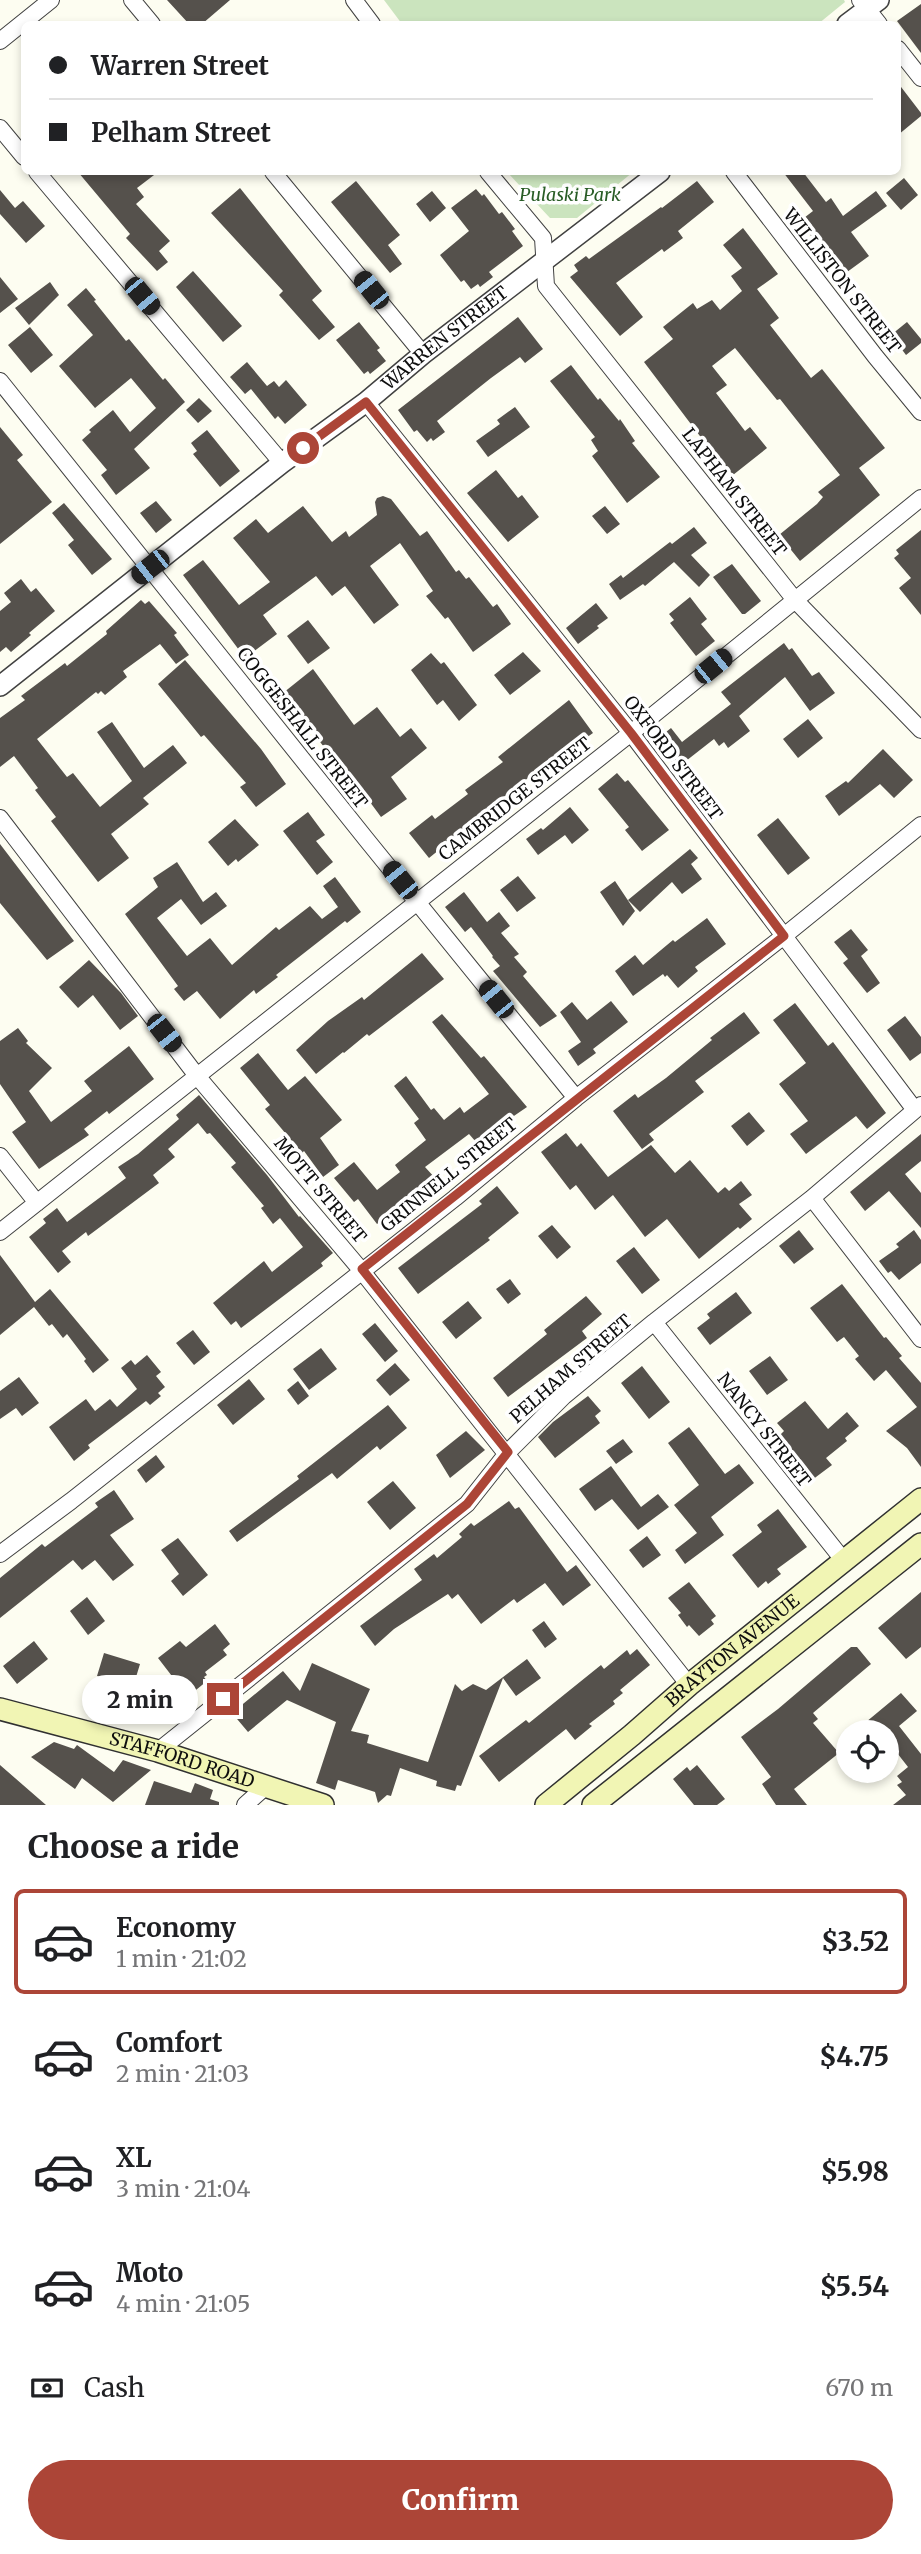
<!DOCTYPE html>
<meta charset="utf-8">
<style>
:root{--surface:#fff;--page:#f6f6f6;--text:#202124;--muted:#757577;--line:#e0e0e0;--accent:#ac4537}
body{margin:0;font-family:Merriweather,serif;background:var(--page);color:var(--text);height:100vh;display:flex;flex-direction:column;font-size:26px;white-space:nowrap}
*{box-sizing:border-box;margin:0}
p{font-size:23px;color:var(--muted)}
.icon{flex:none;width:38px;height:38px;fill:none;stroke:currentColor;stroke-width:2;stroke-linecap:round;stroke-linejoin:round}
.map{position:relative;height:1805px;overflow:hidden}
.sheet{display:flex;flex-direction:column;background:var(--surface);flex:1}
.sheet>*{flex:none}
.guide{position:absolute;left:21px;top:21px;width:880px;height:154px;border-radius:10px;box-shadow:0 4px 10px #0003;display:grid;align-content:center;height:154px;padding:0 28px;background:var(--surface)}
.tools{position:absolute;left:836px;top:1720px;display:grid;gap:14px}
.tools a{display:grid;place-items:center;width:63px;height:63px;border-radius:50%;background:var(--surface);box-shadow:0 4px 10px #0003;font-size:35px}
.end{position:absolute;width:32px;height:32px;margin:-16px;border:9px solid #ac4537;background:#fff;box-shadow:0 0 0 4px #fff}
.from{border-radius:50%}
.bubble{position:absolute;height:49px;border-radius:24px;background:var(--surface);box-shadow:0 4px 10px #0003;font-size:23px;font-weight:800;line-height:49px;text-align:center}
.car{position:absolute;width:21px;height:42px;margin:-21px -10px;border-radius:9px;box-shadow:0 0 5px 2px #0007;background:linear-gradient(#222 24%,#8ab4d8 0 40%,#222 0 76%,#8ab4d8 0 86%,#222 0)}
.guide b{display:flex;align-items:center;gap:24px;height:66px;font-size:26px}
.guide b+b{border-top:2px solid var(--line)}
.guide i{width:18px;height:18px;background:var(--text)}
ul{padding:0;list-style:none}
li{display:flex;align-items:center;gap:21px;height:105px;margin:0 14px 10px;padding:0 14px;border:4px solid transparent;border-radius:10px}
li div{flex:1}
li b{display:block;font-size:26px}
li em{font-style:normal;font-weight:800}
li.active{border-color:var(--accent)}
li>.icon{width:63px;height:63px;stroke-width:1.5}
h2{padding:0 28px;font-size:32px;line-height:84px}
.pay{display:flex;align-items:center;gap:18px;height:77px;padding:0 28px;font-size:26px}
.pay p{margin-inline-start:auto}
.primary-button{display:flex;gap:14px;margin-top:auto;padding:14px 28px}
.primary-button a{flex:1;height:80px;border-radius:42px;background:var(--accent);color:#fff;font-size:28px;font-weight:800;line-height:80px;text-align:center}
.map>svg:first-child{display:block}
.green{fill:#cbe4be}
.building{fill:#55514c}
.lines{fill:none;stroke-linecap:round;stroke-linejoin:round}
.minor-casing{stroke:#414141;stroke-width:18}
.tertiary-casing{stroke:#414141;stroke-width:22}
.secondary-casing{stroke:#303030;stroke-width:24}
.minor{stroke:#fff;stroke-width:16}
.tertiary{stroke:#fff;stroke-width:19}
.secondary{stroke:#f1f5b4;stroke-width:21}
.route{stroke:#ac4537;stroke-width:9}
.labels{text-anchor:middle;stroke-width:7;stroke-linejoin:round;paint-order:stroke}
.park-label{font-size:18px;font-style:italic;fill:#295d26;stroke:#fff}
.street-label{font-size:18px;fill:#0e0e0e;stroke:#fff}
</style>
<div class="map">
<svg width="921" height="1805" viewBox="0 0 921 1805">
<rect width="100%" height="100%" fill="#fdfdf1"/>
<path class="green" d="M384,0H844L845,2L818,24H402Z
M507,172H633L577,218H550Z"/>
<path class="building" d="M167,0H230L202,24H189Z
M921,4V53L897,21Z
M898,83L921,113V116L898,135Z
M78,172H158L137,188L144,197L136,204L170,241L159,251L168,262L157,271L126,238L130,234Z
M783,172H803L826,202L831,198L843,216L876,191L887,206L851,232L869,256L843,275L816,239L814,240L800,221L813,211Z
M904,178L918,195L901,210L886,193Z
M356,181L400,235L388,245L402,264L390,273L331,202Z
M697,181L714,202L678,231L683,238L664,252L662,249L616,283L643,317L620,336L570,277L578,271L574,265L586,256L589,259L661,207L662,208Z
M240,188L322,291L312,300L335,327L319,340L279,295L283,291L211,213Z
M476,189L482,196L484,194L499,214L502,212L515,229L512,231L523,246L489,272L493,277L480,287L478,284L471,289L464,280L461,282L440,255L469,231L451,208Z
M0,190L15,208L23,201L45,226L26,243L0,214Z
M432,191L446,208L430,222L416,204Z
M743,228L778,274L757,289L779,318L770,325L811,378L822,369L885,448L859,468L880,495L800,561L779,535L817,504L823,497L818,492L840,475L780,399L777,400L735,348L712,366L727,385L716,393L745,431L750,427L767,448L733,475L713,450L712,452L644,362L673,339L663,327L693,303L697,309L712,300L720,310L742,291L731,276L742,268L723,245Z
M193,271L242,326L223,342L176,287Z
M0,277L18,299L0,313Z
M50,282L59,295L29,325L15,308Z
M86,288L96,300L94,301L126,341L129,339L163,380L165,378L185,402L134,449L150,468L116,495L101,475L107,470L82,440L91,432L89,430L113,410L130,432L156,408L131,378L95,408L59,366L93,335L67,305Z
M518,317L543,349L525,363L520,357L491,378L437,421L445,432L433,441L431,438L427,442L417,430L414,432L398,410Z
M359,322L380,348L377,350L386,361L370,374L368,371L364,374L336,340Z
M907,322L921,339V343L906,355L891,335Z
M30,327L53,355L31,373L8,345Z
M247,362L267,386L274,381L279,387L286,380L307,405L285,424L278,416L275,419L251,389L245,394L230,377Z
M571,365L598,400L600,398L619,421L620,419L635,441L632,443L660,477L627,503L592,456L598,451L591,440L595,437L550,381Z
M199,398L212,411L198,423L186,410Z
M515,407L530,427L488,457L476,441L500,424L497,420Z
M0,427L23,455L17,460L52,502L0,544Z
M207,430L240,471L220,487L193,454L197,451L191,443Z
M496,470L518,498L522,495L539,517L508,542L467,493Z
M383,496L391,499L420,536L427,531L456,572L459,570L466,579L469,577L493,607L497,604L511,624L473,652L448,617L445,619L426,596L433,591L400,543L370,566L399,605L374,624L345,586L332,596L316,576L263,615L277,634L245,658L183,575L203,560L239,605L270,582L233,538L256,519L268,533L303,506L332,542L346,531L349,537L377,515L375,502L377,498Z
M156,501L172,520L156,533L140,513Z
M64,503L112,559L92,575L68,545L74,540L52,513Z
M605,506L620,524L607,534L592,516Z
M694,527L707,543L691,555L710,575L699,587L674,562L645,586L643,584L620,600L609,584L621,575L623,578L670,542L672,544Z
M921,530V615L899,588L911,578L894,558L899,554L896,550Z
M732,564L761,601L745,614H742L713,577Z
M21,579L31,592L36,588L55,611L29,633L31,635L11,652L6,647L0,652V611L11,602L4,593Z
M690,597L707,619L701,624L715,641L696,656L670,623L674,620L669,614Z
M141,600L145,604L149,601L177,633L174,635L189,655L176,664L160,644L123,671L127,677L105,695L101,691L98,694L96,692L37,739L67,777L73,773L100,807L132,781L97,732L112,722L144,768L173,745L187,763L143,798L149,804L111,834L129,858L98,882L51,821L56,817L35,790L38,788L14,756L0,767V718L25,700L21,696L65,663L67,666L107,634L106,631Z
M596,603L608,618L597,626L599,628L578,644L566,628Z
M308,620L330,648L308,664L287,636Z
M784,643L789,650L792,648L812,676L819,672L835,693L810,711L785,677L739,716L750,731L728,748L724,742L719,746L714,739L677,768L655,741L671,728L682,742L731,704L721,692Z
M523,652L541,671L510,695L494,675Z
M431,653L441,664L444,662L477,705L459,721L443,700L437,705L411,670Z
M185,660L261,749L286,784L256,807L240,787L246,783L204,735L201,737L158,684Z
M313,669L354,725L377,707L400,737L411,728L427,748L391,777L407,799L381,817L353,779L351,780L333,759L283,693Z
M569,700L593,733L576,745L575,743L570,745L495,804L499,809L467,833L465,829L429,858L409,833L432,815L435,819L468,794L465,790L503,762L498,757Z
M808,719L823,738L798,758L783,739Z
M883,749L913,780L894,798L880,784L839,816L825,796L846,781L848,783Z
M617,773L625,782L628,780L669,830L642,851L625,830L629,827L598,789Z
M570,807L589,830L572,844L565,835L538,855L526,839L541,828L543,830Z
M308,812L325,835L316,841L333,862L317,875L283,831Z
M778,818L810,858L788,875L757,835Z
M235,819L259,845L238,862L236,859L228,866L208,842Z
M0,844L74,941L47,960L0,903Z
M690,849L698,858L691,864L702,879L682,894L672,882L640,912L628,900Z
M177,862L203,902L216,892L227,906L201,925L181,899L157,918L187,956L210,938L232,965L276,927L279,930L310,906L322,919L338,907L323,886L335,877L361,912L347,923L345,921L276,975L278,977L256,994L254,990L220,1019L197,991L184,1001L174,989L178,986L125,914L158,887L153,878Z
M518,876L536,898L517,912L500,890Z
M615,881L635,911L623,926L600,892Z
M464,892L487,922L499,912L510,926L501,933L519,954L514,957L527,972L523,976L557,1016L540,1027L493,971L500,966L492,957L493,956L471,927L465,932L445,907Z
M707,918L726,944L695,967L698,971L678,988L667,975L665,977L663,974L633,996L615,971L635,955L643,965L673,940L675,942Z
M851,929L868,950L861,956L880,983L867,993L843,963L848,959L834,942Z
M422,953L444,979L369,1036L367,1034L344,1053L343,1052L316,1074L296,1050L328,1021L362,997L364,1000Z
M89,960L121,993L138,1016L120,1030L93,995L78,1008L59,987Z
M611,1001L628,1022L593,1049L596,1053L578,1066L568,1051L581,1042L560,1012L572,1002L587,1020Z
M795,1003L828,1046L833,1042L886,1113L867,1129L856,1116L806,1154L790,1134L808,1121L779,1084L806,1063L773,1020Z
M744,1012L760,1033L695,1081L704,1092L649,1134L654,1140L642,1149L613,1111L635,1094L638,1098L666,1078L712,1040L710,1038Z
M442,1014L481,1058L484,1056L527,1107L476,1142L469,1134L425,1167L436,1179L434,1181L437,1185L425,1195L422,1192H418L377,1224L358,1199L354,1202L334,1178L354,1162L377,1190L400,1172L395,1165L426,1140L414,1123L419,1119L394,1086L406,1076L431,1110L434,1108L444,1120L460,1107L464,1113L489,1094L432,1022Z
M905,1016L921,1037V1053L910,1061L887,1030Z
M18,1028L28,1041L26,1043L52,1068L29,1091L51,1122L92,1091L84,1081L129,1046L154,1079L109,1114L107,1111L84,1129L89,1135L39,1169L12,1132L26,1122L0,1084V1041Z
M258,1053L288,1090L305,1076L342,1120L320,1138L339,1165L323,1177L304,1151L302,1153L265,1109L270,1105L240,1068Z
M199,1095L267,1175L299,1217L300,1216L333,1253L321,1263L323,1266L241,1328L236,1321L231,1325L213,1303L264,1261L272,1272L303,1247L280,1218L273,1224L261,1208L264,1206L231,1167L236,1163L210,1133L207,1134L198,1123L168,1149L175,1157L153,1175L159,1183L88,1236L86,1232L62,1251L71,1262L58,1273L29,1237L46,1223L43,1219L57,1208L67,1222L126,1178L118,1167L138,1154L179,1119L176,1115Z
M749,1112L765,1131L747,1146L731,1126Z
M566,1133L577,1147L581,1143L608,1177L651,1145L675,1173L690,1160L718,1193L725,1187L729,1191L741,1181L752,1195L739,1204L752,1219L740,1229L738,1227L699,1259L667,1219L645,1237L613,1195L595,1210L576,1185L570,1190L541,1152Z
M921,1134V1161L905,1174L921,1193V1228L889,1191L865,1211L850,1192Z
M497,1186L519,1213L488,1238L490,1240L418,1294L398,1268L482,1204L479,1201Z
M552,1225L571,1247L557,1259L538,1236Z
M799,1230L814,1249L794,1264L779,1246Z
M914,1230L921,1240V1263L899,1280L891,1271L888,1273L879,1261L899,1247L896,1244Z
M634,1247L660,1280L642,1294L616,1261Z
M0,1255L35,1302L50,1289L109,1360L93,1373L84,1361L86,1359L67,1334L63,1338L52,1324L49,1326L34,1307L0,1335Z
M510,1279L521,1294L508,1304L496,1289Z
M842,1284L884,1338L886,1337L902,1356L899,1358L921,1383V1467L907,1448L886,1431L917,1407L886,1370L874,1381L855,1359L859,1356L844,1337L837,1342L810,1308Z
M736,1292L752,1313L710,1345L697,1328L710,1318L707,1314Z
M586,1296L602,1314L582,1331L587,1338L508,1397L493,1378L547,1334L544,1330Z
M468,1301L482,1318L456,1339L442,1322Z
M375,1323L398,1351L385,1362L362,1334Z
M193,1330L210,1352L194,1365L176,1343Z
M321,1348L337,1369L309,1390L293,1369Z
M147,1355L161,1372L156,1376L165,1387L158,1393L161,1396L150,1405L146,1401L88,1445L90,1448L74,1461L49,1427L86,1399L95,1411L110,1399L117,1407L137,1389L121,1368L131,1360L135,1365Z
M770,1356L788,1380L767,1395L749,1371Z
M395,1363L410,1380L390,1396L376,1380Z
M642,1366L670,1402L649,1419L621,1383Z
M19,1377L39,1403L22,1416L16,1408L0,1419V1391Z
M249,1379L265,1399L233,1425L217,1405Z
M298,1381L309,1396L298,1405L287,1390Z
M588,1396L601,1411L595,1416L600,1423L555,1458L538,1437L553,1422Z
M805,1401L828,1429L847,1412L859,1426L845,1438L847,1441L826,1458L832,1465L808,1483L789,1460L796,1455L780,1435L784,1431L777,1423Z
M388,1405L407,1428L380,1450L377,1446L337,1479L332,1473L237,1542L229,1531L299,1479L297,1476Z
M689,1427L725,1474L739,1464L754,1483L711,1517L724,1535L685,1564L675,1550L697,1533L674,1505L699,1485L668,1443Z
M466,1431L485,1450L450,1478L436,1455Z
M623,1439L633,1452L616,1464L606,1451Z
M156,1455L165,1467L146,1483L137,1470Z
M611,1466L641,1507L658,1494L669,1507L638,1530L612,1499L595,1511L579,1489Z
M393,1481L416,1508L390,1530L367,1502Z
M114,1490L134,1519L110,1535L134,1565L113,1581L95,1560L82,1570L73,1560L0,1618V1578L42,1544L45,1547L98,1507L95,1503Z
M509,1501L515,1509L519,1507L567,1572L576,1565L591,1585L563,1606L545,1583L517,1603L514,1599L481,1624L458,1594L452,1599L448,1594L394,1629L375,1646L360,1626L422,1580L414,1569L434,1554L437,1558L462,1537L459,1534L471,1523L474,1526Z
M778,1509L807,1547L777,1569L781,1574L768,1584L766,1581L758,1588L732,1555L762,1532L757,1525Z
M647,1536L661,1555L643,1568L629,1550Z
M178,1538L208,1575L183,1596L171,1581L179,1574L161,1550Z
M689,1582L716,1616L711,1620L714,1624L699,1636L689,1625L687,1627L678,1615L681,1613L668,1598Z
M921,1592V1647L906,1659L878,1628Z
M87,1597L105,1621L88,1635L70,1611Z
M544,1621L557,1639L545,1648L532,1630Z
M215,1624L230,1644L223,1650L227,1655L205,1672L207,1675L204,1677L207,1681L191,1694L188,1690L185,1693L158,1658L180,1641L186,1647Z
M34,1641L48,1659L17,1684L3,1666Z
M851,1647H857L871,1664L813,1713L818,1719L813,1723L839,1753L794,1789L807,1805H776L762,1784L771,1777L741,1737L778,1709Z
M637,1649L650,1665L620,1690L623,1693L613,1701L615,1704L589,1724L592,1726L575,1740L566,1729L499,1782L479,1756L526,1720L529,1723L601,1665L604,1669L627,1650L630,1655Z
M104,1653L140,1664L133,1687L97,1676Z
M527,1659L541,1678L516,1696L503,1678L461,1786L457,1785L455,1791L436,1786L437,1781L400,1768L391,1796L387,1795L378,1803L375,1792L338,1780L335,1790L316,1783L336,1722L287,1700L248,1732L232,1713L283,1671L300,1691L312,1663L370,1689L351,1731L369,1735L367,1743L428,1762L455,1684L462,1691L473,1684L486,1690Z
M901,1693L917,1711L899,1726L921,1754V1805H893L906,1795L897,1785L902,1782L897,1776L908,1767L887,1740V1732H854Z
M54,1742L74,1749L77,1745L114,1772L123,1760L151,1770L113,1802L82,1778L75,1789L31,1757Z
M0,1765L46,1805H0Z
M697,1765L725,1799L717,1805H694L673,1779L687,1767L690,1771Z
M154,1781L191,1793L195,1783L213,1790L210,1799L219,1802V1805H145Z"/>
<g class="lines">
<defs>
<path id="minor" d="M132,0L152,24
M354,0L372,24
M860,0L879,24
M0,41L51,0
M898,49L921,78
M0,128L24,157
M37,172L282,463
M273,172L423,354
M488,172L543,238L546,286L795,600L921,730
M734,172L875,356L921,412
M0,381L366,839L576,1098
M366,402L631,733L915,1110
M0,818L197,1076L361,1270L689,1685
M0,1156L37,1203
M812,1198L921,1339
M0,1232L631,733L921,498
M654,1322L844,1561
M0,1554L71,1501L455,1198L576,1098L784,936L921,825
M158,1751L467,1504L508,1452L564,1396L654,1322L812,1198L921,1105
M245,1805L265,1787"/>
<g id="tertiary">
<path d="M847,24L879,0"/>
<path id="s1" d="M0,686L282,463L366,402L423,354L660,172"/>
</g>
<g id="secondary">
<path id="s2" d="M0,1709L158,1751L323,1805"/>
<path id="s3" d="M546,1805L632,1735L689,1685L921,1499"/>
<path d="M593,1805L921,1544"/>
</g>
</defs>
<use href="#minor" class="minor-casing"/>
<use href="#tertiary" class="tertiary-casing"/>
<use href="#secondary" class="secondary-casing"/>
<use href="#minor" class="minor"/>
<use href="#tertiary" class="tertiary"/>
<use href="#secondary" class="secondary"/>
</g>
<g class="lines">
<path class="route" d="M223,1699L467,1504L508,1452L362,1269L784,936L631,733L366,402L303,448"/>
</g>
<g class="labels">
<g class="park-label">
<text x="570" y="201">Pulaski Park</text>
</g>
<g class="street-label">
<text transform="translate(842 281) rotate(52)" y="6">WILLISTON STREET</text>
<text dy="6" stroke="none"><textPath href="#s1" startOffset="565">WARREN STREET</textPath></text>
<text transform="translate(734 492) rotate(52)" y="6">LAPHAM STREET</text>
<text transform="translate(302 728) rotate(52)" y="6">COGGESHALL STREET</text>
<text transform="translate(673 758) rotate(53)" y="6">OXFORD STREET</text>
<text transform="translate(515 799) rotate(-38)" y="6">CAMBRIDGE STREET</text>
<text transform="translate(449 1175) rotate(-39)" y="6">GRINNELL STREET</text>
<text transform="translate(320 1190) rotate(50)" y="6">MOTT STREET</text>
<text transform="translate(571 1369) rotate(-41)" y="6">PELHAM STREET</text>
<text transform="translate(764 1430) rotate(52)" y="6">NANCY STREET</text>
<text dy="6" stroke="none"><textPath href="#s3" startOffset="242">BRAYTON AVENUE</textPath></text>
<text dy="6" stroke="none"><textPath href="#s2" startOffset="189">STAFFORD ROAD</textPath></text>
</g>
</g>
</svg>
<div class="tools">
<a><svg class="icon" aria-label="locate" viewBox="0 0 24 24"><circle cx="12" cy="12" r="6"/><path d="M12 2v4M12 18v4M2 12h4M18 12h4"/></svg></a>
</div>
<i class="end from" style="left:303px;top:448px"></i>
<i class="end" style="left:223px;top:1699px"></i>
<div class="bubble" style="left:82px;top:1675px;width:116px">2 min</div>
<i class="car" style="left:371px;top:290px;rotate:321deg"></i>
<i class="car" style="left:142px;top:296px;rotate:140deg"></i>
<i class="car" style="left:150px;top:567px;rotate:232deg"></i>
<i class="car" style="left:713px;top:666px;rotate:51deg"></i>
<i class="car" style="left:400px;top:880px;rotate:321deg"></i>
<i class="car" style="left:496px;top:999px;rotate:321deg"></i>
<i class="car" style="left:164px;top:1033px;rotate:142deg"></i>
<div class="guide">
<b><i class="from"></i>Warren Street</b>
<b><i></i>Pelham Street</b>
</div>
</div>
<section class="sheet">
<h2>Choose a ride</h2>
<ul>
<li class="active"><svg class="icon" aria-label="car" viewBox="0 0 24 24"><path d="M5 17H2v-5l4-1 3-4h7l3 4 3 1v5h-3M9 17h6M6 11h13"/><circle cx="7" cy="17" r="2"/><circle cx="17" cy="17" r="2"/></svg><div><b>Economy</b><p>1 min · 21:02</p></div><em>$3.52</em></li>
<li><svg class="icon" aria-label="car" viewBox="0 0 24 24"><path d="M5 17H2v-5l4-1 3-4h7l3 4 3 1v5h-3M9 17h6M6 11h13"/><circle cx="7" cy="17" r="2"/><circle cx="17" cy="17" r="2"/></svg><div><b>Comfort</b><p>2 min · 21:03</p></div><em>$4.75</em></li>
<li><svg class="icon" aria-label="car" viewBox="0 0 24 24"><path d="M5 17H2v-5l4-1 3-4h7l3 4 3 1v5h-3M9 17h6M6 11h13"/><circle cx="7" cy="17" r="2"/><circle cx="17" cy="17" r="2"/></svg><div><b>XL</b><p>3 min · 21:04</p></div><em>$5.98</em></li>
<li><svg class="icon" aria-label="car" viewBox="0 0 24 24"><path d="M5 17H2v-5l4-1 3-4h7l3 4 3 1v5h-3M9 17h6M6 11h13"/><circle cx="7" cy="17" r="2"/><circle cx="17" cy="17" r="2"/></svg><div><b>Moto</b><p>4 min · 21:05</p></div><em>$5.54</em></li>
</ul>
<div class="pay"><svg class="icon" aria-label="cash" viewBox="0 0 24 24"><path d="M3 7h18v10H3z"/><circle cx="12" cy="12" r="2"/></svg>Cash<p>670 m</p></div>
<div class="primary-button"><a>Confirm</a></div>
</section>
